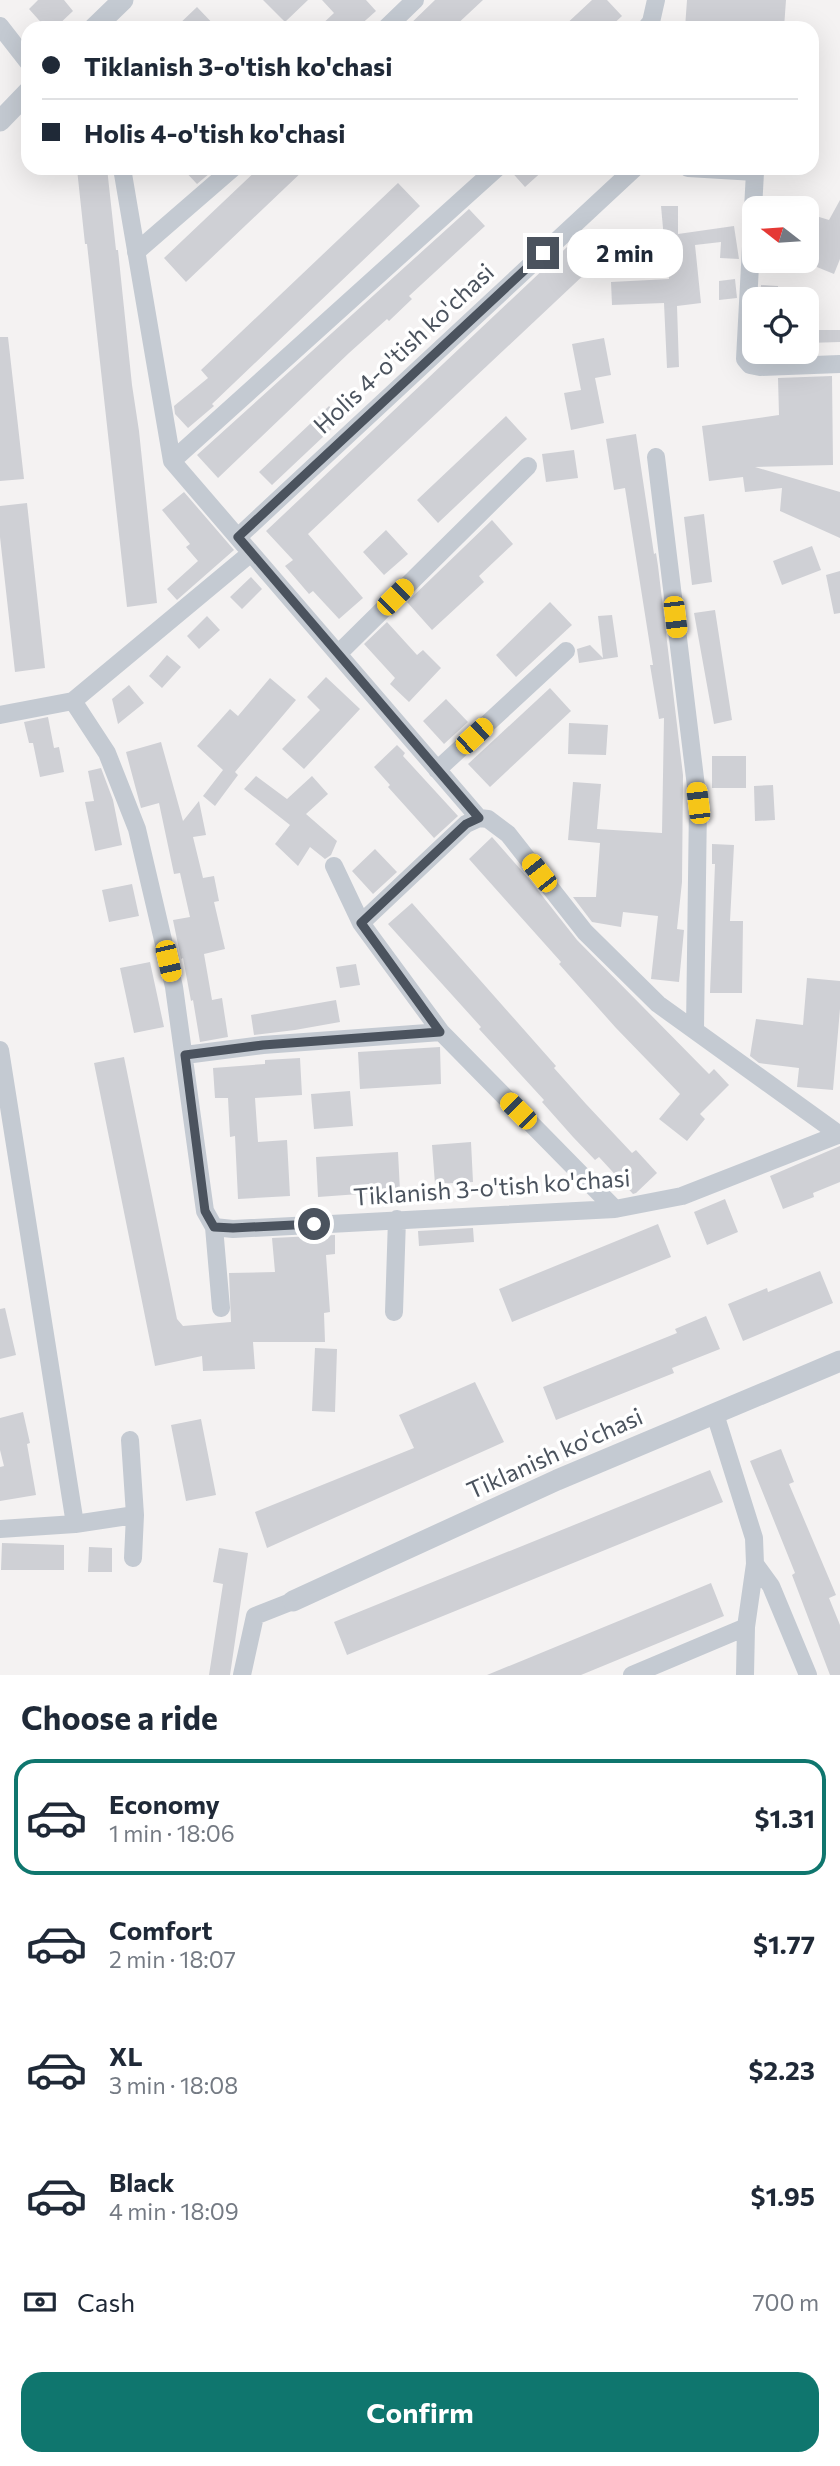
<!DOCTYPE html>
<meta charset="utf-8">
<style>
:root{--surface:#fff;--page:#f2f2f3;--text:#1f2937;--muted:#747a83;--line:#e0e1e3;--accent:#0f766e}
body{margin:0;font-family:Commissioner,sans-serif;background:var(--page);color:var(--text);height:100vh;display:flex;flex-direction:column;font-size:26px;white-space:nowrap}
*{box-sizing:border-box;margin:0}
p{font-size:23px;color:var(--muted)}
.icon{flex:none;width:38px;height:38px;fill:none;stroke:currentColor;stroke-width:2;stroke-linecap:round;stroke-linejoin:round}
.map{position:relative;height:1675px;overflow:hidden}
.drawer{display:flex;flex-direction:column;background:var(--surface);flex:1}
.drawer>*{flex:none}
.guide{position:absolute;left:21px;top:21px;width:798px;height:154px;border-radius:21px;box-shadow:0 7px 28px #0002;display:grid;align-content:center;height:154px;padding:0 21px;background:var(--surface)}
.needle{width:46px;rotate:287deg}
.fabs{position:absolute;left:742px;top:196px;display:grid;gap:14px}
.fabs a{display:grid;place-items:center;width:77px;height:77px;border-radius:14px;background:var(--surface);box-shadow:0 7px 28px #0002;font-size:35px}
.end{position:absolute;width:32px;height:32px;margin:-16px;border:9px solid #4b535e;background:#fff;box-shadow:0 0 0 4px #fff}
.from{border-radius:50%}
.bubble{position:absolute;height:49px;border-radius:21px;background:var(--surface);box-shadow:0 7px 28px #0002;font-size:23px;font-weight:700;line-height:49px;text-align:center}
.car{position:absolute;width:21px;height:42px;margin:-21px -10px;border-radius:9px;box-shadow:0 0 5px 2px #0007;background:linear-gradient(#f5c518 24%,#345 0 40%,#f5c518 0 76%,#345 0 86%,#f5c518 0)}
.guide b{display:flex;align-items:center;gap:24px;height:66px;font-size:26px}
.guide b+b{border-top:2px solid var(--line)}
.guide i{width:18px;height:18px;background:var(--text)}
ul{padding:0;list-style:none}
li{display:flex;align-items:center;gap:21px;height:116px;margin:0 14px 10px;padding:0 7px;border:4px solid transparent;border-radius:21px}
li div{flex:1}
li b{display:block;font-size:26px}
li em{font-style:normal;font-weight:700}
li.active{border-color:var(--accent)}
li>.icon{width:63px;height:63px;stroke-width:1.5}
h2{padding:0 21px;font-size:32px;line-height:84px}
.pay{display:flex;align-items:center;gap:18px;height:77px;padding:0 21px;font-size:26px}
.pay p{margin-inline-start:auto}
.cta{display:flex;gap:14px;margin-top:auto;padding:14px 21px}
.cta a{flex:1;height:80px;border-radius:21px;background:var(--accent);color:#fff;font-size:28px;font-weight:700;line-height:80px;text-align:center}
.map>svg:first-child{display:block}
.building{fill:#cfd0d5}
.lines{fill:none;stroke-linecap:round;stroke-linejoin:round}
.minor{stroke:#c4cad2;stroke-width:18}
.tertiary{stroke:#c4cad2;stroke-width:21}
.route{stroke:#4b535e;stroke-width:9}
.labels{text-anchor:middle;stroke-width:7;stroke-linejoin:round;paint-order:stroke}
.street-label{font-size:24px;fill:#4b535e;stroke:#fff}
</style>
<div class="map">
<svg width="840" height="1675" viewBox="0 0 840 1675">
<rect width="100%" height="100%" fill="#f4f2f2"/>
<path class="building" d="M38,0H64L73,11L55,28H46L29,9Z
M263,0H308L285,22Z
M322,0H366L376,11L357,28H318L334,13Z
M435,0H483L453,28H406Z
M592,0H607L622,16L609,28H562Z
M687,0H786L784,28H685Z
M197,7L217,28H175Z
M86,168H107L116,250H118L132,385L139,431L157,603L127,607L87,244H85L77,169Z
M182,168H216L197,184Z
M259,168H306L186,282L164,258Z
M508,168H546L525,187Z
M398,183L420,206L212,404L214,406L188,428L175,414L174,406L208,378L201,370Z
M840,200V259L834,274L807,263V239L816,216L829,220Z
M661,206H678V234L734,226L739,259L720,258L721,242L695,245L701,303L677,306L679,367L667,368L664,303L612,305L611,282L669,279L668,249L665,250Z
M469,209L485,226L409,296L412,299L389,321L387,319L349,353L218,478L197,455Z
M567,247L588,271L308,534L363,598L339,619L313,591L309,594L285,566L293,560L266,531Z
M735,279L737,298L719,300V281Z
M761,285L778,286V299H760Z
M807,330H840V342L807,343Z
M0,337H8L24,479L0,481Z
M604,338L611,375L595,378L604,423L571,430L564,393L581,390L572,344Z
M832,376L833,465L755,467L840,492V538L780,511L782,488L745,492L743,477L709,481L702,426L779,415L778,378Z
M329,406L342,419L272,485L259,472Z
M506,416L527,439L438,523L417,500Z
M636,434L654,554L656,553L658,566L683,775L682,882L677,929L684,930L679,982L651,979L658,916L623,912L621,927L592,922L573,897H596L600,843L568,840L573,782L601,784L597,829L662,833L664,718L659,719L650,665H653L625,488L614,490L606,439Z
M574,450L578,478L546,482L542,454Z
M184,492L234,550L177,600L167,589L198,561L186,547L190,544L162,510Z
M27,503L45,668L15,672L0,537V506Z
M704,514L712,582L692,585L684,517Z
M492,520L513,544L479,576L484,582L432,630L407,602Z
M386,530L408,554L384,575L363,552Z
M812,546L821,570L782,585L773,561Z
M840,571V613L834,614L826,575Z
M251,577L262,589L242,609L230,597Z
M550,602L572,625L516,677L496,655Z
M715,610L732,720L714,724L694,613Z
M612,615L618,657L579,663L577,649L590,645L603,658L598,616Z
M207,616L220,630L199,649L187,636Z
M387,622L417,655L423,650L441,668L409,702L390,684L395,678L364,644Z
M167,655L181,667L162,688L149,676Z
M326,677L360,709L304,769L282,749L320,710L307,697Z
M270,678L296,700L235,772L238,775L215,806L203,796L223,770L197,746L230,709L238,716Z
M129,685L144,703L118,724L112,699Z
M550,688L571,711L490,787L468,764Z
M446,699L468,722L444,744L423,721Z
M48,717L54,748L59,747L64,772L40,777L33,743H29L24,722Z
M569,723L608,725L606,755L568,754Z
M161,742L183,821L199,801L206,835L193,837L203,878L214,876L219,901L214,902L225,949L204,954L212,1000L222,998L228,1037L200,1042L193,1000L191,1001L183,958L181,959L173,920L190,917L180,873L174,874L159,803L141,808L126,752Z
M397,745L405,753L403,756L458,816L434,838L388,787L390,785L374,767Z
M712,756H746V788H712Z
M101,768L113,800L122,845L95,851L85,802L94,801L88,771Z
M256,776L287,799L312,776L328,794L306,814L337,841L331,855L325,859L310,847L298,866L275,844L290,825L244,789Z
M773,785L775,820L755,821L754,786Z
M492,837L529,879L577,940L709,1074L714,1069L729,1085L700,1114L705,1119L687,1141L659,1119L680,1094L616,1028L559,964L561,962L469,859Z
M712,844L734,845L730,921H743L742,993H710L715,864H712Z
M375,849L397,872L373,894L352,871Z
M132,884L139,916L109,922L102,890Z
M412,903L556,1066L554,1068L586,1104L632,1153L636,1150L657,1173L636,1193L633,1194L599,1157L595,1160L573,1137L542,1102L544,1100L479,1029L481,1027L388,924Z
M150,962L164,1027L134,1033L120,968Z
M356,964L360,985L340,988L336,967Z
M807,978L840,981V1009L833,1090L797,1087L799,1068L759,1063L750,1056L756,1019L803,1025Z
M336,1000L340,1022L295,1030L254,1035L251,1015Z
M440,1047L441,1084L360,1089L358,1052Z
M124,1057L177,1319L183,1326L231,1322L229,1273L275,1272L272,1238L335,1235V1254L326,1255L330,1312L324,1313L325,1342H253L255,1369L203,1371L202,1356L155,1366L94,1063Z
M300,1058L302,1095L255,1098L258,1142L287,1140L290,1196L238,1199L235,1136L230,1137L228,1098H215L213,1068L265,1064V1060Z
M350,1091L353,1126L314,1129L311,1094Z
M471,1142L473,1182L435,1184L432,1145Z
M840,1146V1182L813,1193L814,1197L783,1209L770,1176Z
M398,1152L400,1191L318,1197L316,1157Z
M725,1199L738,1232L707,1245L694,1212Z
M658,1224L671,1257L512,1322L499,1289Z
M473,1228L474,1242L419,1246L418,1231Z
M820,1271L833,1303L743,1341L728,1304L767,1288L768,1292Z
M5,1308L16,1355L0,1359V1309Z
M706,1316L720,1349L672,1368L674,1373L556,1420L543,1387L677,1333L675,1329Z
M315,1348L337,1349L335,1412L312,1411Z
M475,1382L504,1442L267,1548L255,1512L414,1448L399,1415Z
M23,1412L30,1443L27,1444L36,1495L0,1501V1467L4,1466L0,1450V1418Z
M201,1419L216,1495L186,1501L171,1425Z
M781,1449L794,1482L789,1484L836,1595L829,1598L840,1625V1675H830L792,1575L795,1573L750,1461Z
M710,1470L723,1502L347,1655L334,1622Z
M2,1543L64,1545V1570H1Z
M89,1547L112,1548V1572H88Z
M219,1548L248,1553L230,1675H209L223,1584L213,1582Z
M711,1583L724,1616L581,1675H487Z"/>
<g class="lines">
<path class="minor" d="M0,26L28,62
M386,28L415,0
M646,28L651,22L656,0
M122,168L172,461L479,818L488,819L508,834L585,932L658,1004L840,1135
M688,168L755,172L745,359L750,365L760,367L840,364
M136,252L233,168
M656,457L698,803L695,1029
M172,461L497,168
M238,537L635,168
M338,654L528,466
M73,701L251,553
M0,715L73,701L107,753L137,829L174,987L205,1211L214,1227L233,1229L615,1209L682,1196L840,1134
M437,770L566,651
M334,866L361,923L441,1032
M361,923L466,824L479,818
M0,1050L75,1524
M185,1055L263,1045L441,1032L615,1209
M214,1227L221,1308
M394,1312L397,1219
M715,1414L754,1538L755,1564L746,1627L745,1675
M0,1529L75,1524L135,1515L130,1440
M133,1558L135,1515
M755,1564L771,1586L808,1675
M242,1675L255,1616L293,1601
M632,1675L746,1627"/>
<path class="tertiary" d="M94,28L123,0
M0,121L28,92
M293,1601L557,1480L840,1361"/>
</g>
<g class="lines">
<path class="route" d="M314,1224L233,1228L214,1227L205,1211L185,1055L263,1045L440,1032L361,923L466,824L479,818L238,537L543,253"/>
</g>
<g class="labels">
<g class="street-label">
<text transform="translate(404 349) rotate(-43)" y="8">Holis 4-o'tish ko'chasi</text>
<text transform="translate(492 1188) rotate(-4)" y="8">Tiklanish 3-o'tish ko'chasi</text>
<text transform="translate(555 1454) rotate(-24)" y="8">Tiklanish ko'chasi</text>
</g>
</g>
</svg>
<div class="fabs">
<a><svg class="needle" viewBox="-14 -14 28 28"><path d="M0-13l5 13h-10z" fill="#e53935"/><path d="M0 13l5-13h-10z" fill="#747a83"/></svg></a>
<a><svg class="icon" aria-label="locate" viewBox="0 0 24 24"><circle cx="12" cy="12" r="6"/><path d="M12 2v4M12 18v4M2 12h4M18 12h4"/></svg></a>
</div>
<i class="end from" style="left:314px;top:1224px"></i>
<i class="end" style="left:543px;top:253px"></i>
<div class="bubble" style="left:567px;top:229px;width:116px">2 min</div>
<i class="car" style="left:395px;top:597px;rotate:45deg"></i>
<i class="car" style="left:675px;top:617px;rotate:173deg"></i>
<i class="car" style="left:474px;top:736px;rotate:47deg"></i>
<i class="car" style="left:698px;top:803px;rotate:353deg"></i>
<i class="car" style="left:539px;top:873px;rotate:322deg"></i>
<i class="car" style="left:168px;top:961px;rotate:167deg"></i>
<i class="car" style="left:518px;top:1111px;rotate:315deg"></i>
<div class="guide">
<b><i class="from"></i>Tiklanish 3-o'tish ko'chasi</b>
<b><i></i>Holis 4-o'tish ko'chasi</b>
</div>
</div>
<section class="drawer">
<h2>Choose a ride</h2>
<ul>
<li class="active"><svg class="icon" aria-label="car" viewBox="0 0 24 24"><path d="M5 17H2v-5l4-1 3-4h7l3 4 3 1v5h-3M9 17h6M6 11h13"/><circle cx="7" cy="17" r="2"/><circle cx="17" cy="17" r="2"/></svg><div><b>Economy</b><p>1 min · 18:06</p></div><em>$1.31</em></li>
<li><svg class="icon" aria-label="car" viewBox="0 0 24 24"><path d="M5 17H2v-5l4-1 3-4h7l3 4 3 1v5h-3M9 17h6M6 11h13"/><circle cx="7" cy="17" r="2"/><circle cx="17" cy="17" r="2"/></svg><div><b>Comfort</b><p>2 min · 18:07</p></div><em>$1.77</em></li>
<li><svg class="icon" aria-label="car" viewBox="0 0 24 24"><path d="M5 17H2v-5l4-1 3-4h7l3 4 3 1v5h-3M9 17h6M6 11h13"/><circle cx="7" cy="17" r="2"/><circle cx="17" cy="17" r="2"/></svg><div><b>XL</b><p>3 min · 18:08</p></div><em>$2.23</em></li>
<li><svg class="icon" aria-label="car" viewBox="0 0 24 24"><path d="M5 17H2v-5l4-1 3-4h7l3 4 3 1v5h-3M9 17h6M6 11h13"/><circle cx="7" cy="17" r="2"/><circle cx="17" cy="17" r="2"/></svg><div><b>Black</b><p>4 min · 18:09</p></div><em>$1.95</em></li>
</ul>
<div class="pay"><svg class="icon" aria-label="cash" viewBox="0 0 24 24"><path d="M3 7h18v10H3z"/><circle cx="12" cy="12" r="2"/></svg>Cash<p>700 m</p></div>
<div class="cta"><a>Confirm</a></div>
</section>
